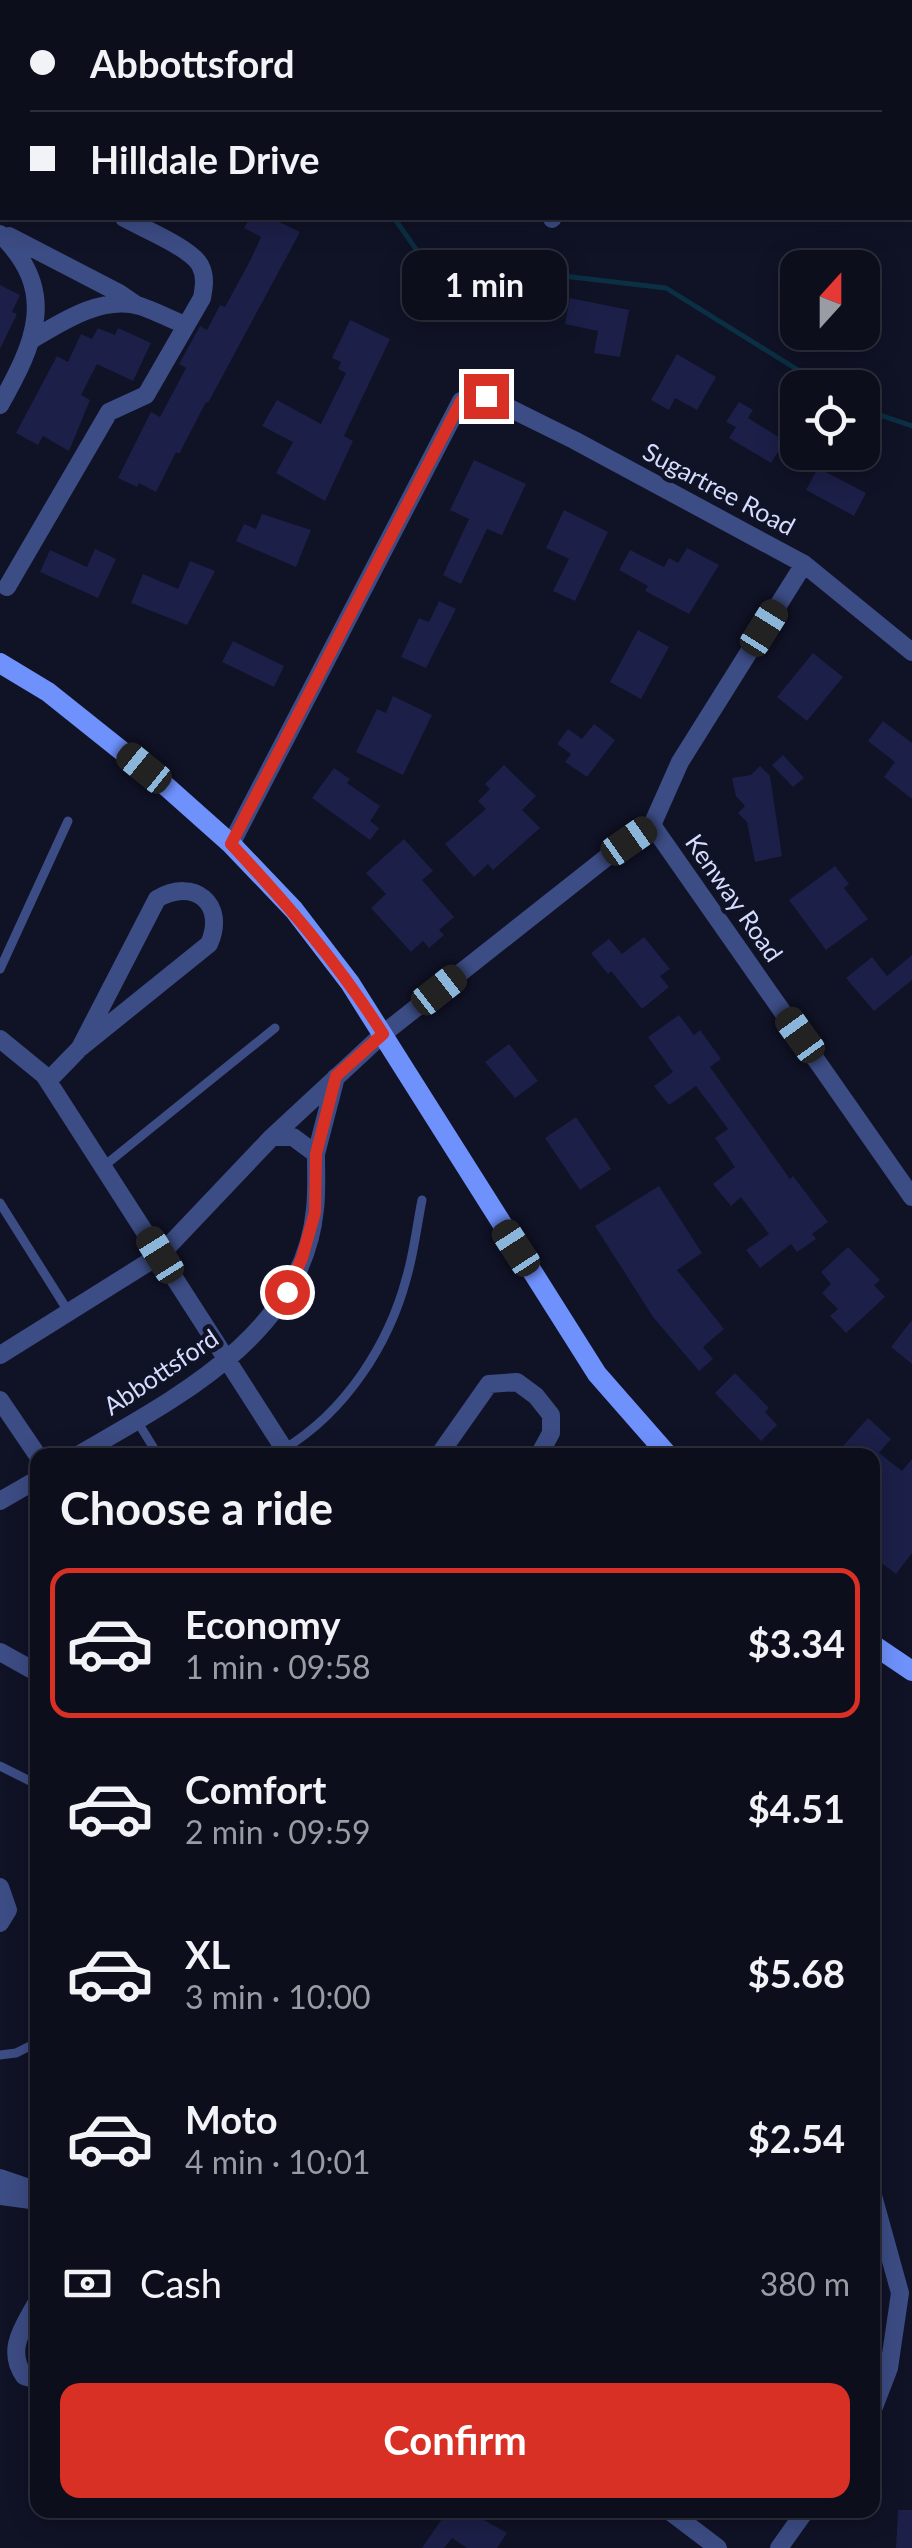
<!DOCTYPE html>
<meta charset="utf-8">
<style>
:root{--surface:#0c0e1c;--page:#1a1c29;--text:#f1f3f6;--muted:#9a9ca3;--line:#2c2e3b;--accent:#d93025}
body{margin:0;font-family:Lato,sans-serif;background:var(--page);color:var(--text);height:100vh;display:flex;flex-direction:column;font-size:38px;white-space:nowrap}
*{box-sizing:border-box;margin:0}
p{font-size:32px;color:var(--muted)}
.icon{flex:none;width:55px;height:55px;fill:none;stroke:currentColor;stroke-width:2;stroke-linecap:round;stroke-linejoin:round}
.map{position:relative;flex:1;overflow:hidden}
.sheet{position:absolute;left:30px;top:1448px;width:850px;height:1070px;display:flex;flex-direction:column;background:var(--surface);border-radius:20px;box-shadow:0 5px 25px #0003,0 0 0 2px var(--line)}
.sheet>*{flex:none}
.hud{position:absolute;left:0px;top:0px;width:912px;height:220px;box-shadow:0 5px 25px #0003,0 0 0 2px var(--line);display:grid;align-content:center;height:220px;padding:0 30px;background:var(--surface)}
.needle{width:65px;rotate:21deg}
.buttons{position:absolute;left:780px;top:250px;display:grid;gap:20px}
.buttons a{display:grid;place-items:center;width:100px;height:100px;border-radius:20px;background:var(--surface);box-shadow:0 5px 25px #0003,0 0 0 2px var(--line);font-size:50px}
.end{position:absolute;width:45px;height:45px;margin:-22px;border:12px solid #d93025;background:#fff;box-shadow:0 0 0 5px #fff}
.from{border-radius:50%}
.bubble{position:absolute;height:70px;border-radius:20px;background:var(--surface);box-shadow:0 5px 25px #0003,0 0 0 2px var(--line);font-size:32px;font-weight:700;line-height:70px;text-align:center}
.car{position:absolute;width:30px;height:60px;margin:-30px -15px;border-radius:12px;box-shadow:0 0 8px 2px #0007;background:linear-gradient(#222 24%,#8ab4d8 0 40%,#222 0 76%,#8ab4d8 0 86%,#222 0)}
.hud b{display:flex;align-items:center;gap:35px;height:95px;font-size:38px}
.hud b+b{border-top:2px solid var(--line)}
.hud i{width:25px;height:25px;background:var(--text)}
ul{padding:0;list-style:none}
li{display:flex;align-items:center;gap:30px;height:150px;margin:0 20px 15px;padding:0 10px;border:5px solid transparent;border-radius:20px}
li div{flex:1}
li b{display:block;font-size:38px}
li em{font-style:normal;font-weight:700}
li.active{border-color:var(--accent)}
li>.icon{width:90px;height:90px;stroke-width:1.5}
h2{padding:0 30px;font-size:45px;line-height:120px}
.pay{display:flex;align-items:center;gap:25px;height:110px;padding:0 30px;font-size:38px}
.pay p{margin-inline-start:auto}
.cta{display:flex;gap:20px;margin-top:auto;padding:20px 30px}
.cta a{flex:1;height:115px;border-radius:20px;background:var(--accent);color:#fff;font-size:40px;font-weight:700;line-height:115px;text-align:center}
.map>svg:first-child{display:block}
.green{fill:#133027}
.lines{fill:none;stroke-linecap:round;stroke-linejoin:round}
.stream{stroke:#0b2f43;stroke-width:5}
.building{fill:#1c1f47}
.service{stroke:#3c4c84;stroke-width:9}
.minor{stroke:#3c4c84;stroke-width:18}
.secondary{stroke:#6e91fc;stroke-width:20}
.route{stroke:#d93025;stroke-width:12}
.labels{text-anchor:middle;stroke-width:9;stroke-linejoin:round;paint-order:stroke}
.street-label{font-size:25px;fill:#d5dcfe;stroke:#101226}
</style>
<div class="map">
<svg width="912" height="2548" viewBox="0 0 912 2548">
<rect width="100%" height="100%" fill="#101226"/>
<path class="green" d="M0,0H368L373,2H2V15Z"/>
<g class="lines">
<path class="stream" d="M78,0L97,2
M394,218L423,259L472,281L529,272L666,288L827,388
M862,409L912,426"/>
</g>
<path class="building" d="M250,218H271L300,232L208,403L206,402L179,454L176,452L156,492L139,483L137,487L118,478L151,412L160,417L186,368L179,364L200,326L207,330L220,305L225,307L251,259L261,237L244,228Z
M0,285L20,295L12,312L17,314L0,349Z
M570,298L629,310L620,357L594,353L598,331L565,324Z
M350,320L390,339L344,436L353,441L325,501L276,473L293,442L262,426L277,400L321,424L346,373L338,369L341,362L332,358Z
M98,328L115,335L118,328L151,343L133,381L97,364L81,395L90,400L69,451L43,436L38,445L16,433L57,356L68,362L81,334L92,339Z
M677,354L716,377L697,410L675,398L669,410L651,400Z
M739,402L753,410L748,418L785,441L771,463L729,438L736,427L726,422Z
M474,460L526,484L502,535L487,529L461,584L443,575L469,519L450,510Z
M818,468L866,493L854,516L806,490Z
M564,510L608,532L575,601L553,591L569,559L546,548Z
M262,514L311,530L296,567L236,541L244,524L256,529Z
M687,548L719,565L689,614L645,591L648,586L619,570L630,550L664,567L669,558L678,563Z
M95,549L116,559L98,598L40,572L50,550L87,567Z
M190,561L215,571L187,625L131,603L143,574L178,589Z
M439,601L456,609L426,668L401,657L419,618L429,622Z
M638,630L669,647L641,699L610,682Z
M233,641L284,666L274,687L222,662Z
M813,653L843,677L807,721L777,697Z
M393,696L432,715L403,775L356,752L377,709L386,713Z
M883,721L912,743V799L884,777L895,762L868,741Z
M594,724L615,740L587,777L565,762L571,754L557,744L568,729L582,739Z
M783,755L804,778L793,787L772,765Z
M504,765L536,796L522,810L540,828L493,870L488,864L474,877L445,844L486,809L478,801L490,789L485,784Z
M760,766L770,776L782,856L755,862L747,822L738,813L745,806L736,796L732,778L751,775Z
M334,768L350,779L347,783L380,806L370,821L379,828L370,840L312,798Z
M404,839L433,871L422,880L454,917L439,930L444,935L429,948L423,941L411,952L371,908L386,894L366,873Z
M835,866L849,884L844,888L868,919L826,950L789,900Z
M644,937L670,969L660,976L669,987L642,1009L611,971L608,974L591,953L609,939L622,954Z
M912,955V980L874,1011L846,978L872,957L887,976Z
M679,1015L694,1035L700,1030L721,1059L710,1067L790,1179L793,1176L828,1222L812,1234L816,1239L797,1252L791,1244L760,1268L746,1250L769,1234L741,1197L731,1206L713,1184L735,1167L715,1138L728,1129L696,1086L669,1105L654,1086L673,1072L648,1037Z
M509,1044L538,1081L515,1098L485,1062Z
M576,1117L611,1169L580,1190L545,1138Z
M659,1186L702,1253L677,1270L724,1329L703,1347L713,1359L699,1371L653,1317L595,1226Z
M848,1247L880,1280L874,1285L885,1297L846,1333L830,1316L838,1309L822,1293L831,1284L821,1272Z
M912,1320V1364L891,1347Z
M735,1373L769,1408L765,1412L777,1425L761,1441L715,1393Z
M868,1418L891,1439L879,1453L902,1471L912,1459V1553L896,1574L872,1556V1455H835Z
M448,2510H466L507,2533L497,2548H467L452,2538L444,2548H422Z
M898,2510H912V2548H896Z"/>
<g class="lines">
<path class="service" d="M0,969L68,821
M104,1166L275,1028
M0,1203L68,1311
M137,1421L158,1455
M284,1449C345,1412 389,1345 407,1276C414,1252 417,1225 422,1200
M0,1766L38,1785
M0,2055L16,2053L38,2042"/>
<path class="minor" d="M844,0L849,2
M675,2L676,0
M910,33L912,34
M0,147L2,149
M552,219L553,218
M0,234C59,291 35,343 0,405
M9,236L119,293L135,304
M33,339C63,321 103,295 140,306C155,311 170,319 185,325
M7,587L109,412L146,395L202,298C204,287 206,276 200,265C191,248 142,228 124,218
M652,825L912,1197
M231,844L461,401L485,396L574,440L804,564L912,652
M0,1039L44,1075L288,1455
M48,1081L80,1048L209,944C227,904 194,877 157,899L80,1048
M316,1154L336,1077
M0,1355L160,1255L272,1137L383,1034L607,857L652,825L680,762L804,564
M0,1400L38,1456
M78,1455C174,1399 303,1335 315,1209C317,1191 316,1172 316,1154L293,1137H272
M439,1455L489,1384L517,1382L536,1396L551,1415V1433L539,1455
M0,1501L38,1479
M0,1652L38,1673
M0,1887L8,1910L0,1923
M0,2178L38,2191
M872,2192L900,2293L889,2368L872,2412
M0,2196L38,2201
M38,2300C25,2325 5,2348 24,2376L38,2380
M668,2510L718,2548
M779,2548L806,2510"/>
<path class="secondary" d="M0,663L48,692L167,787L231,844L294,910L350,983L597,1374L668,1455
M872,1644L912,1671"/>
</g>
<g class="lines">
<path class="route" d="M287,1292L302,1258L315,1212L316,1154L336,1076L383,1034C338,963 288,905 231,844L461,401L486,396"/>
</g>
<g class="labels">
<g class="street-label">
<text transform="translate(719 489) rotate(28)" y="9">Sugartree Road</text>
<text transform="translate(734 898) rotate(55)" y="9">Kenway Road</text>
<text transform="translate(161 1372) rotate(-34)" y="9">Abbottsford</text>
</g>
</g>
</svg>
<div class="buttons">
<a><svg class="needle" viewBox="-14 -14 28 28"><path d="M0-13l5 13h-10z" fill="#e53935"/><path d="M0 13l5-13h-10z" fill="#9a9ca3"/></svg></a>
<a><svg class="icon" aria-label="locate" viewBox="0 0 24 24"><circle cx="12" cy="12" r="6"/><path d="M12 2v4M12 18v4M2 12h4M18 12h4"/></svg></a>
</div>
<i class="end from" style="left:287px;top:1292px"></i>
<i class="end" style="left:486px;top:396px"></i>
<div class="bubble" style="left:402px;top:250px;width:165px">1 min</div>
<i class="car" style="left:764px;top:628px;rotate:32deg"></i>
<i class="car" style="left:144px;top:768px;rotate:309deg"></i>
<i class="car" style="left:629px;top:841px;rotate:55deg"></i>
<i class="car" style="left:439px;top:990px;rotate:52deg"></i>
<i class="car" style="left:800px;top:1035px;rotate:324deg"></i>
<i class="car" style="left:516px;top:1248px;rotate:327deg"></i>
<i class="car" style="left:160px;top:1255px;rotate:328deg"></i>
<div class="hud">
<b><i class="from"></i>Abbottsford</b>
<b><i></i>Hilldale Drive</b>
</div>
<section class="sheet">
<h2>Choose a ride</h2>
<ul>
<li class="active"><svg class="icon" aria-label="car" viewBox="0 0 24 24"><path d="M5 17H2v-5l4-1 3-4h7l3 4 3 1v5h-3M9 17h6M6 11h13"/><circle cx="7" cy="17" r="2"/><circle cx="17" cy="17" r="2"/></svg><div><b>Economy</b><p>1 min · 09:58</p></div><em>$3.34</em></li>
<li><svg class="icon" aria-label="car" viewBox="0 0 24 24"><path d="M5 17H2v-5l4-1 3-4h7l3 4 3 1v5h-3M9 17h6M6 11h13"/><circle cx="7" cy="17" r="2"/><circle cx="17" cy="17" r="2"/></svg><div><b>Comfort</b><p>2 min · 09:59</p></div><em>$4.51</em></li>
<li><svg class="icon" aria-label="car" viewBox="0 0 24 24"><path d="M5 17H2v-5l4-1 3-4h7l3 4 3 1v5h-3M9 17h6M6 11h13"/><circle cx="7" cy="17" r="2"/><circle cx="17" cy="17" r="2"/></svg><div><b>XL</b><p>3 min · 10:00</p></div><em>$5.68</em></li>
<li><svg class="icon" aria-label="car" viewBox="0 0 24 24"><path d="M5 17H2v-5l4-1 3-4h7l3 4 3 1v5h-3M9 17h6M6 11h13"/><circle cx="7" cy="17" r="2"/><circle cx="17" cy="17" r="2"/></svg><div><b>Moto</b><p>4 min · 10:01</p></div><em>$2.54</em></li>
</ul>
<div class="pay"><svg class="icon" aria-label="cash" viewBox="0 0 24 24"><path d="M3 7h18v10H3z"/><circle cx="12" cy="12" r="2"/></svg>Cash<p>380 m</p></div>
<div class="cta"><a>Confirm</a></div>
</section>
</div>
